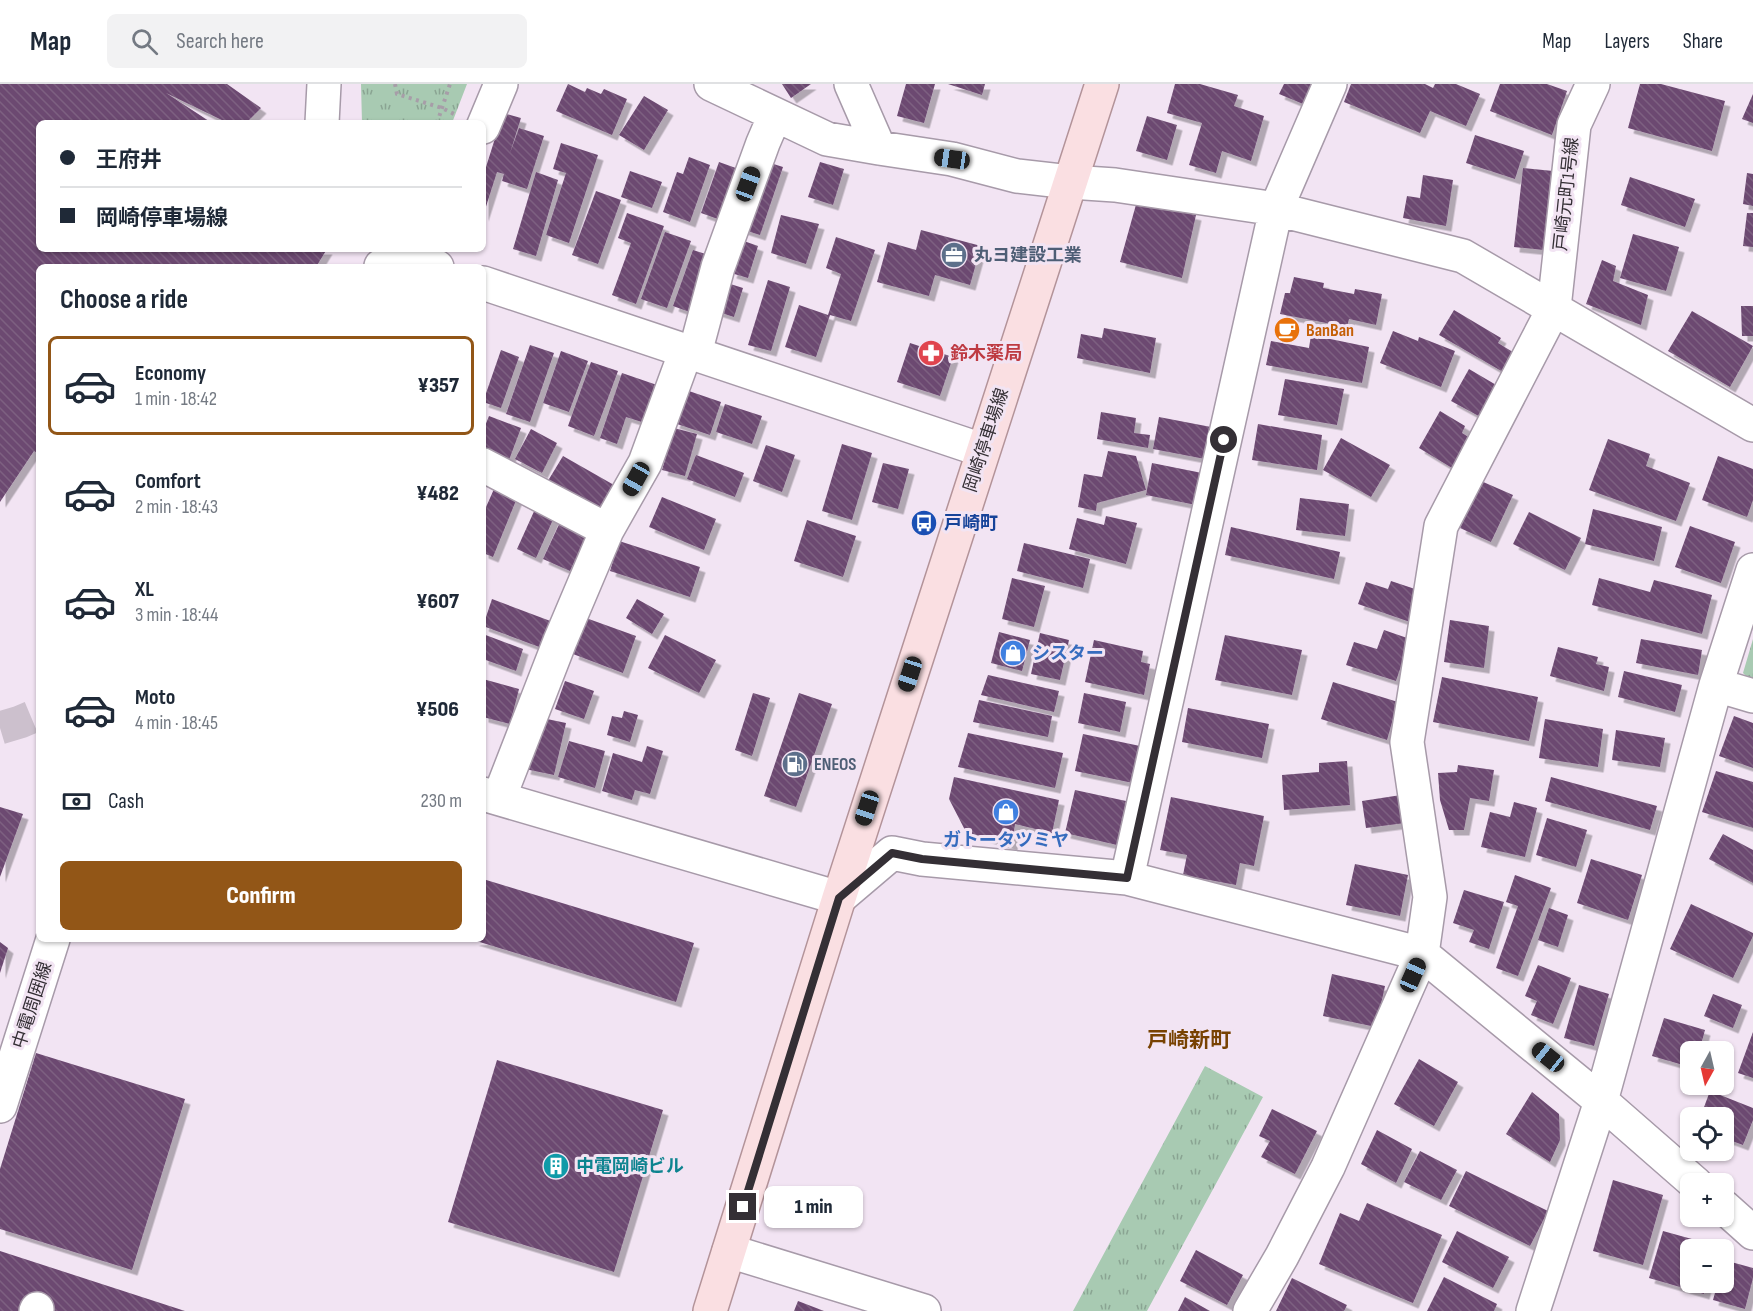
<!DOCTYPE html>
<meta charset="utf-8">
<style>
:root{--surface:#fff;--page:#f2f2f3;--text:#1f2937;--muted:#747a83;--line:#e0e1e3;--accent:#925617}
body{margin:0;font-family:"Sofia Sans Condensed","Noto Sans JP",sans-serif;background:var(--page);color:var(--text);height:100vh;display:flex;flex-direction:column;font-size:22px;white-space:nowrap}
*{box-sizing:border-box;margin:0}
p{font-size:20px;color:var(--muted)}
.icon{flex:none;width:33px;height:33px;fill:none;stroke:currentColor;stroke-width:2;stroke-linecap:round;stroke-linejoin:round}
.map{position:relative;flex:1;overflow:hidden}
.side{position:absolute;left:36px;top:180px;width:450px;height:678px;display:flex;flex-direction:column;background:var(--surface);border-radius:9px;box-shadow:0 2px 4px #0004}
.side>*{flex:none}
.hud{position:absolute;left:36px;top:36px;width:450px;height:132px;border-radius:9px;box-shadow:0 2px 4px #0004;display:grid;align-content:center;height:132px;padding:0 24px;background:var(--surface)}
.needle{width:39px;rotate:188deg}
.tools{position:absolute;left:1680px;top:957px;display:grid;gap:12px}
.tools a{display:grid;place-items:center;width:54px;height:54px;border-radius:9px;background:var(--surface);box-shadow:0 2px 4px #0004;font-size:30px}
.end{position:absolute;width:27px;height:27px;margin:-14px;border:8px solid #342f35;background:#fff;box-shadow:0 0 0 3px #fff}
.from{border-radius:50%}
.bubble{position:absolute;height:42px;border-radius:9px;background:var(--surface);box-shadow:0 2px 4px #0004;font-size:20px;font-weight:800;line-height:42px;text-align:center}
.car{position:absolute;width:18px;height:36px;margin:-18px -9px;border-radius:8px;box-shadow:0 0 4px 2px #0007;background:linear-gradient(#222 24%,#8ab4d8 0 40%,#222 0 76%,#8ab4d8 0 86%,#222 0)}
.hud b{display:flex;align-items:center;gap:21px;height:57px;font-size:22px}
.hud b+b{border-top:2px solid var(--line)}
.hud i{width:15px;height:15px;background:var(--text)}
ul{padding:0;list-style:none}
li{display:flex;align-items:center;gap:18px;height:99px;margin:0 12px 9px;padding:0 12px;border:3px solid transparent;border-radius:9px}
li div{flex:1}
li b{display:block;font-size:22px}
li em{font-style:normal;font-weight:800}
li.active{border-color:var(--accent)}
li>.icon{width:54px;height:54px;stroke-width:1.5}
h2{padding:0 24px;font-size:27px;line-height:72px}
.pay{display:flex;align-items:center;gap:15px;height:66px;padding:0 24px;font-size:22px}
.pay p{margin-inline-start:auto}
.action{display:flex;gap:12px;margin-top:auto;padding:12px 24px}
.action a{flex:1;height:69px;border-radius:9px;background:var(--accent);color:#fff;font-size:24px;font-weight:800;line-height:69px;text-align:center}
header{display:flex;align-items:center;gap:36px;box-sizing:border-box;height:84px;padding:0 30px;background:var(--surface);border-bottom:2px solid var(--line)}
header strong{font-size:28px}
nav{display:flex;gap:33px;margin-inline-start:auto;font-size:21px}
.search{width:420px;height:54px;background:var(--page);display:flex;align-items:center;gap:15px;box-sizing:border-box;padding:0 21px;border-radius:9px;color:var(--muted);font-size:22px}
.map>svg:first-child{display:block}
.grass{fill:url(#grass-tufts)}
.building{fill:url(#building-back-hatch);filter:url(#shadow)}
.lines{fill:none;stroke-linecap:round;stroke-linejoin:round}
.minor-tunnel{stroke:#ccc0cd;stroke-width:33;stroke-dasharray:33 16;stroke-linecap:butt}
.minor-casing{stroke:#a79aa9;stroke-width:36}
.major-casing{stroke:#b39399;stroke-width:36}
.path{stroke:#a79da8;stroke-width:4;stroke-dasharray:3 4.5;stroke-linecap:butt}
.minor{stroke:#fff;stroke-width:33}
.major{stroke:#fadfe2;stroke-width:33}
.route{stroke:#342f35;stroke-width:8}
.labels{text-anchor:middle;stroke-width:6;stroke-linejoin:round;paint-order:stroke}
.street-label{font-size:18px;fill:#342f35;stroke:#f2e4f3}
.service-label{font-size:18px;font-weight:bold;fill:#4e5e75;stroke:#f2e4f3;text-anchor:start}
.food-label{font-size:18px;font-weight:bold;fill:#c56008;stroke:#f2e4f3;text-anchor:start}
.health-label{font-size:18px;font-weight:bold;fill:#be3a42;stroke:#f2e4f3;text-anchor:start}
.transit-label{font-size:18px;font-weight:bold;fill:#164399;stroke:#f2e4f3;text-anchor:start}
.shop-label{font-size:18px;font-weight:bold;fill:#366cbe;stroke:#f2e4f3;text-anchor:start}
.culture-label{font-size:18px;font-weight:bold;fill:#0d838f;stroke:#f2e4f3;text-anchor:start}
.quarter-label{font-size:21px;font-weight:bold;fill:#784202;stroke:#f2e4f3}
</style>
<header>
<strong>Map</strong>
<div class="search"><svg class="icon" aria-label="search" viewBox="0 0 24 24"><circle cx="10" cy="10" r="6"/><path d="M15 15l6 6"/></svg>Search here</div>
<nav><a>Map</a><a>Layers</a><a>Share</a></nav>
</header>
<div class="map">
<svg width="1753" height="1227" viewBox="0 0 1753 1227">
<defs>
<pattern id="grass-tufts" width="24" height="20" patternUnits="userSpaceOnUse" patternTransform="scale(1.5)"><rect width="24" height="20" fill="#a8cab2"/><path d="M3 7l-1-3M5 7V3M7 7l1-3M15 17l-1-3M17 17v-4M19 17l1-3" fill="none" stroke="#8aa492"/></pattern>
<pattern id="building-back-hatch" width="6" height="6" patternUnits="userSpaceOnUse" patternTransform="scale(1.5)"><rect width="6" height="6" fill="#6c4971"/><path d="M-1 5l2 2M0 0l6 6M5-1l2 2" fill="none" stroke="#7d6181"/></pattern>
<filter id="shadow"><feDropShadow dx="5.5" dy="5.5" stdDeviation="0" flood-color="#0004"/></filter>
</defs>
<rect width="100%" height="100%" fill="#f2e4f3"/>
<path class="grass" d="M361,0H467L452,39H362Z
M1753,555V597L1750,596L1743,589Z
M1205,982L1263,1013L1147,1227H1073Z"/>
<path class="building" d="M0,0H227L261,24L246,39H228L166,9L212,39H39V165H327L316,183H39V371L34,367L0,418Z
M568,0L585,8L587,4L601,10L604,5L627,15L612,51L556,27Z
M782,0H811L791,14Z
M906,0H935L924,39L897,32Z
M948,0H985L982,11Z
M1175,0H1200L1238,11L1234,22L1264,32L1251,77L1222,67L1216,89L1189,81L1202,39L1167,29Z
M1284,0H1318L1308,22L1279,10Z
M1351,0H1425L1433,4L1435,0H1456L1480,10L1466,42L1430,27L1420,49L1344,18Z
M1500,0H1547L1567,7L1552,51L1490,27Z
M1640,0H1661L1725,17L1712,67L1628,44Z
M1753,10V39L1742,35Z
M644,12L668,26L644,66L619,51Z
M503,29L521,34L510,69L519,44L544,52L527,105L502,97L504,90L497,88L483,132V83H486Z
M1147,32L1177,41L1167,76L1136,67Z
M1475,51L1524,67L1515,95L1466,79Z
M561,59L598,71L569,159L546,151L566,89L553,85Z
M689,73L710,81L690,138L663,128L677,88L683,90Z
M764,77L783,83L760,151L741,145Z
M719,78L747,88L729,139L701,129Z
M820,78L844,85L833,121L808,113Z
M1523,84L1553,87L1544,166L1514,163Z
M630,87L662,98L652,124L621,113Z
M536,88L558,96L536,172L513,165Z
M1747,89L1753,90V122L1743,120Z
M1423,91L1453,96L1446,142L1403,134L1407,112L1420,114Z
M1630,93L1695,115L1685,143L1621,121Z
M596,107L621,116L598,180L572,171Z
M1137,117L1196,131L1182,194L1120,178Z
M627,129L664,142L636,220L612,211L631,159L618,154Z
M1747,129H1753V163L1743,162Z
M781,131L819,140L806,180L771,169Z
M921,146L981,162L970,201L935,191L929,212L877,198L888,158L916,166Z
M665,148L691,157L667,224L641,215Z
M1633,150L1679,163L1666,207L1620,194Z
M836,153L875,166L851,237L830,231L816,273L785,263L799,221L828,231L841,190L826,184Z
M741,156L758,162L748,194L731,189Z
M693,166L715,173L695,230L673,222Z
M1602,176L1616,182L1613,197L1648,211L1641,241L1586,220Z
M1294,193L1324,199L1323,204L1354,210L1355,205L1382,210L1376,241L1349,235L1347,243L1280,230L1285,209H1290Z
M768,196L790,203L771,267L748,261Z
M721,197L743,204L734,233L712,226Z
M1741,222H1753V252H1742Z
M1454,226L1501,254L1498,259L1521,273L1510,292L1439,251Z
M1692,227L1753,262L1730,303L1668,267Z
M1104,244L1156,254L1150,289L1077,274L1081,250L1102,254Z
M1393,247L1418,257L1419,253L1455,267L1441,303L1380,279Z
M1311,251L1369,263L1362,299L1266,281L1271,257L1309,264Z
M910,259L953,273L940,312L897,298Z
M530,261L554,269L530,338L506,330Z
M501,266L519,273L501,324L483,318Z
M561,267L588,277L569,328L543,319Z
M591,278L618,287L594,352L568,342Z
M1469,285L1503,305L1486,336L1451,317Z
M622,289L657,301L645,339L626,333L617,360L600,354Z
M1285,295L1344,305L1337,341L1278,331Z
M686,306L721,318L710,351L674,339Z
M725,320L762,332L752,360L716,348Z
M1440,327L1465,342L1462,349L1475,357L1457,387L1419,364Z
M1101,328L1136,334L1134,349L1150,351L1148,364L1097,355Z
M489,332L521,344L509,376L483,366V347Z
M1159,333L1211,343L1205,375L1153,365Z
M1258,340L1322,351L1317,386L1252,376Z
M674,344L697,350L685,392L662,386Z
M531,345L557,359L542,389L515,375Z
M1341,354L1390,381L1371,413L1323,386Z
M1608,355L1650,370L1646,382L1690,399L1676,437L1589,406Z
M842,360L872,369L852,436L822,427Z
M766,361L795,371L782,408L753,397Z
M1108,367L1136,372L1146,406L1097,419L1096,427L1078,423L1084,390L1102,393Z
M696,371L744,389L735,413L687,395Z
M563,372L621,405L604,434L546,400Z
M1718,372L1753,385V416L1747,433L1702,416Z
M883,379L909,385L898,425L872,418Z
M1152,379L1202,389L1196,421L1146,411Z
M1481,397L1513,411L1491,458L1460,444Z
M494,405L517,414L493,473L483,469V430Z
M662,413L716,435L704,466L649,443Z
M1300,414L1349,420L1345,452L1296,446Z
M536,423L555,431L536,474L517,465Z
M1593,425L1662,443L1654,477L1585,460Z
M1529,428L1581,454L1565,486L1513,460Z
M1106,432L1137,439L1126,480L1069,465L1077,434L1104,441Z
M562,434L587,452L570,487L543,475Z
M807,436L856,452L843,493L794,477Z
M1690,442L1735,458L1721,499L1675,483Z
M1231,443L1340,468L1334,495L1225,471Z
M619,457L700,483L690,513L610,487Z
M1024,459L1090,475L1083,504L1017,487Z
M1012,494L1045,502L1034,543L1002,535Z
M1599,494L1650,508L1654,496L1712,511L1702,550L1592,521Z
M1391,497L1421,507L1410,538L1358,520L1366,498L1388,505Z
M492,515L553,538L542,564L483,542Z
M637,515L664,530L652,550L626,534Z
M586,534L636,552L623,589L573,570Z
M1450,536L1489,542L1484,584L1444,578Z
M1384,546L1410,555L1396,597L1346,581L1354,558L1377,565Z
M999,548L1030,556L1022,587L991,579Z
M1040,549L1069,556L1060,596L1031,590Z
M483,550L523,565L516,587L483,575Z
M665,551L716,576L699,609L648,584Z
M1225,551L1302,566L1292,611L1215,596Z
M1641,555L1702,566L1698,591L1636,579Z
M1094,556L1143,567L1141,578L1150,580L1144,611L1085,598Z
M1558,563L1598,573L1596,580L1609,583L1604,607L1550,592Z
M1624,587L1682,601L1675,628L1618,613Z
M988,591L1059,607L1054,628L981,611Z
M1442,593L1538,613L1529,657L1433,638Z
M483,595L519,605L510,640L483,633Z
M565,597L594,607L584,635L555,625Z
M1333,598L1398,618L1387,656L1321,635Z
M753,609L770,614L752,672L735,666Z
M799,609L832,620L796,723L764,712Z
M1084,609L1126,618L1120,648L1078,639Z
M979,616L1052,632L1048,653L973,638Z
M1188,624L1269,640L1262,674L1182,658Z
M624,627L638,631L630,658L607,651L612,632L622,634Z
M1734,632L1753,639V684L1719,672Z
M547,635L566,639L554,691L525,685L535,644L544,647Z
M1545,635L1603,645L1598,683L1539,674Z
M1616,646L1665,654L1660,683L1612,676Z
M968,649L1063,669L1055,704L958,683Z
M1083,650L1140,662L1133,699L1075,687Z
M569,657L605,667L595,704L558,693Z
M647,662L663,667L650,710L635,706L632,716L602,707L613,669L642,678Z
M1347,677L1350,721L1284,726L1282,691L1319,688V679Z
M1458,681L1494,686L1489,717L1470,714L1464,746H1449L1440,716L1438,689L1457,688Z
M1716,687L1753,698V744L1702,728Z
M954,693L1059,716L1052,749L1015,740L1012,761L966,748L949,715Z
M1551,693L1657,722L1650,746L1545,717Z
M1075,706L1126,717L1117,761L1065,749Z
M1401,711L1405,739L1366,744L1362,717Z
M1171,713L1264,732L1254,782L1240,779L1236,801L1183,791L1187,771L1160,766Z
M1514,718L1537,724L1525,773L1481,763L1490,728L1510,733Z
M0,723L23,730L0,793Z
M1547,734L1587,746L1576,783L1536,771Z
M1723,750L1753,766V799L1709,775Z
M1591,775L1642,791L1628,836L1577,819Z
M1355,780L1408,791L1400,832L1346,821Z
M1515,791L1551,804L1518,892L1496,884L1518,822L1506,818Z
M483,795L694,859L676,918L473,856L483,855Z
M1464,806L1504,818L1489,865L1469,858L1474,846L1453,839Z
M1691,820L1753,849V852L1733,894L1670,865Z
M1549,824L1568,831L1558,863L1538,856Z
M0,858L8,864L0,889Z
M1538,881L1571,894L1553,940L1531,931L1537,917L1525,912Z
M1332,890L1385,902L1376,943L1323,932Z
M1579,901L1609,910L1594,962L1564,954Z
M1713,910L1742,921L1733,944L1704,932Z
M1664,934L1705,946L1699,968H1690V983L1652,972Z
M1753,948V994L1738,989Z
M36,969L185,1015L132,1186L0,1145V1085Z
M1419,975L1458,998L1434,1042L1394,1020Z
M497,976L663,1026L614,1188L448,1138Z
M1710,1007L1753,1024V1036L1743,1061L1724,1054V1034H1700Z
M1532,1008L1559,1030L1560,1056L1550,1078L1506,1050Z
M1272,1025L1317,1047L1295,1090L1261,1073L1270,1057L1259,1052Z
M1377,1046L1412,1065L1396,1099L1361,1080Z
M1420,1067L1457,1086L1441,1116L1404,1098Z
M1466,1087L1548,1127L1530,1162L1449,1122Z
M1613,1096L1663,1111L1643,1181L1593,1167Z
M1367,1119L1442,1151L1413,1219L1319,1180L1340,1129L1359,1137Z
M1457,1147L1509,1173L1493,1204L1442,1178Z
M1663,1147L1717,1162L1716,1166H1690V1198H1707L1704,1210L1649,1194Z
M1196,1166L1243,1191L1227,1221L1180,1197Z
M0,1167L185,1227H0Z
M1724,1176L1753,1184V1194L1745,1225L1713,1216L1718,1198H1724Z
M1444,1193L1497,1220L1494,1227H1427Z
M1292,1194L1347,1221L1344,1227H1276Z
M1185,1213L1210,1227H1178Z
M798,1217L824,1227H794Z"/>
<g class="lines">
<path class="minor-tunnel" d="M0,644L20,638L39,630"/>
<defs>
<path id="minor" d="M711,0L827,55L879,64L952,75L1017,92L1070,98L1115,101L1276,125L1463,172L1753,341
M851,0L879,64
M322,39L324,0
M483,43L501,0
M381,182L428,180L437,183
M483,199L982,366
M695,269L718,183L763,59L775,31
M483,381L607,446
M1716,601L1753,612
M483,710L839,814L892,769L922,775L1127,794L1422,870L1601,1017L1696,1100
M499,714L560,557L607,446L645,379L686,267
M1127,794L1276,125L1330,0
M0,1022L53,855
M1724,1123L1753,1149
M729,1167L924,1227
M36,1227L37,1225
M1250,1227L1282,1172L1328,1083L1422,870L1430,813L1407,658L1441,442L1554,224L1574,41L1593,0
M1533,1227L1601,1017L1716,601L1753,486"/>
<path id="major" d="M710,1227L839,814L1102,0"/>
</defs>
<use href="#minor" class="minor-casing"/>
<use href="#major" class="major-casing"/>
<path class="path" d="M395,0L397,10L442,24L454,30
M437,39L450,0"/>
<use href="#minor" class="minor"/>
<use href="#major" class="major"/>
</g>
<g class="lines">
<path class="route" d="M743,1123L839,814L892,769L922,775L1127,794L1224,356"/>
</g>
<defs>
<symbol id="office-disc" viewBox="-11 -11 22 22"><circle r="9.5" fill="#5c6f8a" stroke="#f2e4f3"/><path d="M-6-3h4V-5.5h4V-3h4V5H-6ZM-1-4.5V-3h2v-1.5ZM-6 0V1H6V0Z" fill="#fff"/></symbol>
<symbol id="cafe-disc" viewBox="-11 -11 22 22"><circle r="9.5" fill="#e8710a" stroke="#f2e4f3"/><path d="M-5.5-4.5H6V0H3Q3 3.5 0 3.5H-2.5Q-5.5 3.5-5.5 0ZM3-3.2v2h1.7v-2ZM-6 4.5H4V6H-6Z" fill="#fff"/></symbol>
<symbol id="pharmacy-disc" viewBox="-11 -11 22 22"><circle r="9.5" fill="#e0444e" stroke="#f2e4f3"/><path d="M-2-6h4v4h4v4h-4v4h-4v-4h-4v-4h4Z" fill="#fff"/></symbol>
<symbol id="bus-disc" viewBox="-11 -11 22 22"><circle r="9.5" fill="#1a4fb4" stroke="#f2e4f3"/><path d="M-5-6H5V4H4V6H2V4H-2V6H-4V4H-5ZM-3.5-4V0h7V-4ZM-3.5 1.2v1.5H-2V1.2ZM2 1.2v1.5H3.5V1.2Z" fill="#fff"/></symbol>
<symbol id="shop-disc" viewBox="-11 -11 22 22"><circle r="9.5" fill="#3f7fe0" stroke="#f2e4f3"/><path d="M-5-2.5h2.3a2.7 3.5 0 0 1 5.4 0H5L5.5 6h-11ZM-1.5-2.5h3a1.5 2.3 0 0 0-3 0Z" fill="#fff"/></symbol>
<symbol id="fuel-disc" viewBox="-11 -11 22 22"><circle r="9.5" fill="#5c6f8a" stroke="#f2e4f3"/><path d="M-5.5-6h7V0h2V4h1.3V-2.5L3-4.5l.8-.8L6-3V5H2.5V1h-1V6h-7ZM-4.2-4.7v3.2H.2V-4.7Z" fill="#fff"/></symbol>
<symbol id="building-disc" viewBox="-11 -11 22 22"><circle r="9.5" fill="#0f9aa8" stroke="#f2e4f3"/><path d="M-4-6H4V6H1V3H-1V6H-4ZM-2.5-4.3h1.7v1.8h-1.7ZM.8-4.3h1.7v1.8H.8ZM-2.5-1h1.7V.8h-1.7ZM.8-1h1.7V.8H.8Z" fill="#fff"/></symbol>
</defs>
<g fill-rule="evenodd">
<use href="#office-disc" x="939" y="156" width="30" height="30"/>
<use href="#cafe-disc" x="1272" y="231" width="30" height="30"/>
<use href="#pharmacy-disc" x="916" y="254" width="30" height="30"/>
<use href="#bus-disc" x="909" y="424" width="30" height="30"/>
<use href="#shop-disc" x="998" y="554" width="30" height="30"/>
<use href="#fuel-disc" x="780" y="665" width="30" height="30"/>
<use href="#shop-disc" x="991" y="713" width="30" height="30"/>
<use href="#building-disc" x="541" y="1067" width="30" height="30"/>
</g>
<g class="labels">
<g class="street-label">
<text transform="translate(1566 110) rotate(-84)" y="6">戸崎元町1号線</text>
<text transform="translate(986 356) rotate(-72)" y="6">岡崎停車場線</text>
<text transform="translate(32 921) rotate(-72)" y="6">中電周囲線</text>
</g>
<g class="service-label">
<text x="974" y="177">丸ヨ建設工業</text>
<text x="814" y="686">ENEOS</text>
</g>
<g class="food-label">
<text x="1306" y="252">BanBan</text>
</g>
<g class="health-label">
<text x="950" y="275">鈴木薬局</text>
</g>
<g class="transit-label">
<text x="944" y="445">戸崎町</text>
</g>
<g class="shop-label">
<text x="1032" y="575">シスター</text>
<text x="1006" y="762" text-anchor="middle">ガトータツミヤ</text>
</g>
<g class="culture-label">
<text x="576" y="1088">中電岡崎ビル</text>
</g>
<g class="quarter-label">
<text x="1189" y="963">戸崎新町</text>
</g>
</g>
</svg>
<div class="tools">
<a><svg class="needle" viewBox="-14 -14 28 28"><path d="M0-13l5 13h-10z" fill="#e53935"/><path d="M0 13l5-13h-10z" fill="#747a83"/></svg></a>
<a><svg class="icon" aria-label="locate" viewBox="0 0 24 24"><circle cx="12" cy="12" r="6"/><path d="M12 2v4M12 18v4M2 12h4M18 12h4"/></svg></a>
<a>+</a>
<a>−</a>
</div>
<i class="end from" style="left:1224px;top:356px"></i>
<i class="end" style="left:743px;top:1123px"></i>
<div class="bubble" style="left:764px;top:1102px;width:99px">1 min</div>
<i class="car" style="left:952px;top:75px;rotate:278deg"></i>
<i class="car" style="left:748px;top:100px;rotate:20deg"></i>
<i class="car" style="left:636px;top:395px;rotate:209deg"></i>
<i class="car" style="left:910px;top:590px;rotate:198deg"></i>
<i class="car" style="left:867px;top:724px;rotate:198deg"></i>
<i class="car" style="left:1413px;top:891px;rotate:24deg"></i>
<i class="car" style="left:1548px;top:973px;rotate:309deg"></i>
<div class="hud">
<b><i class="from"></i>王府井</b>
<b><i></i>岡崎停車場線</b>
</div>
<section class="side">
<h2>Choose a ride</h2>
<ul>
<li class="active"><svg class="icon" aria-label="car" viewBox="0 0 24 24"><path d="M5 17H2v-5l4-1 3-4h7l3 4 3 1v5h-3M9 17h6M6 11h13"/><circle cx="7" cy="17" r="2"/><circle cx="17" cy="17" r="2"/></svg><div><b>Economy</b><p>1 min · 18:42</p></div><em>¥357</em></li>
<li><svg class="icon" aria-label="car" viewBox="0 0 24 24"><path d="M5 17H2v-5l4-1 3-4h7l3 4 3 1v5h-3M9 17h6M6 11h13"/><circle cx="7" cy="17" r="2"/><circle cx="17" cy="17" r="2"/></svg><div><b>Comfort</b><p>2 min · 18:43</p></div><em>¥482</em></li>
<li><svg class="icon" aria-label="car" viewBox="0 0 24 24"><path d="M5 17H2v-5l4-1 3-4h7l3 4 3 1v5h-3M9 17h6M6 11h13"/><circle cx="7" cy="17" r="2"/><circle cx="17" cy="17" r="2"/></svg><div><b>XL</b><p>3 min · 18:44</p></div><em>¥607</em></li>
<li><svg class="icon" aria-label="car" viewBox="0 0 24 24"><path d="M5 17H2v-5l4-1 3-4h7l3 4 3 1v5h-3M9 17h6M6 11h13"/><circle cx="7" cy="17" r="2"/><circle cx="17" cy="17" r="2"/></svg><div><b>Moto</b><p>4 min · 18:45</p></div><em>¥506</em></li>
</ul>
<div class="pay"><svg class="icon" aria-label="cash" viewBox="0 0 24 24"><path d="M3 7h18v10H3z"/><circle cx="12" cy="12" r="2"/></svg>Cash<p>230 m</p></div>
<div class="action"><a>Confirm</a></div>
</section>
</div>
